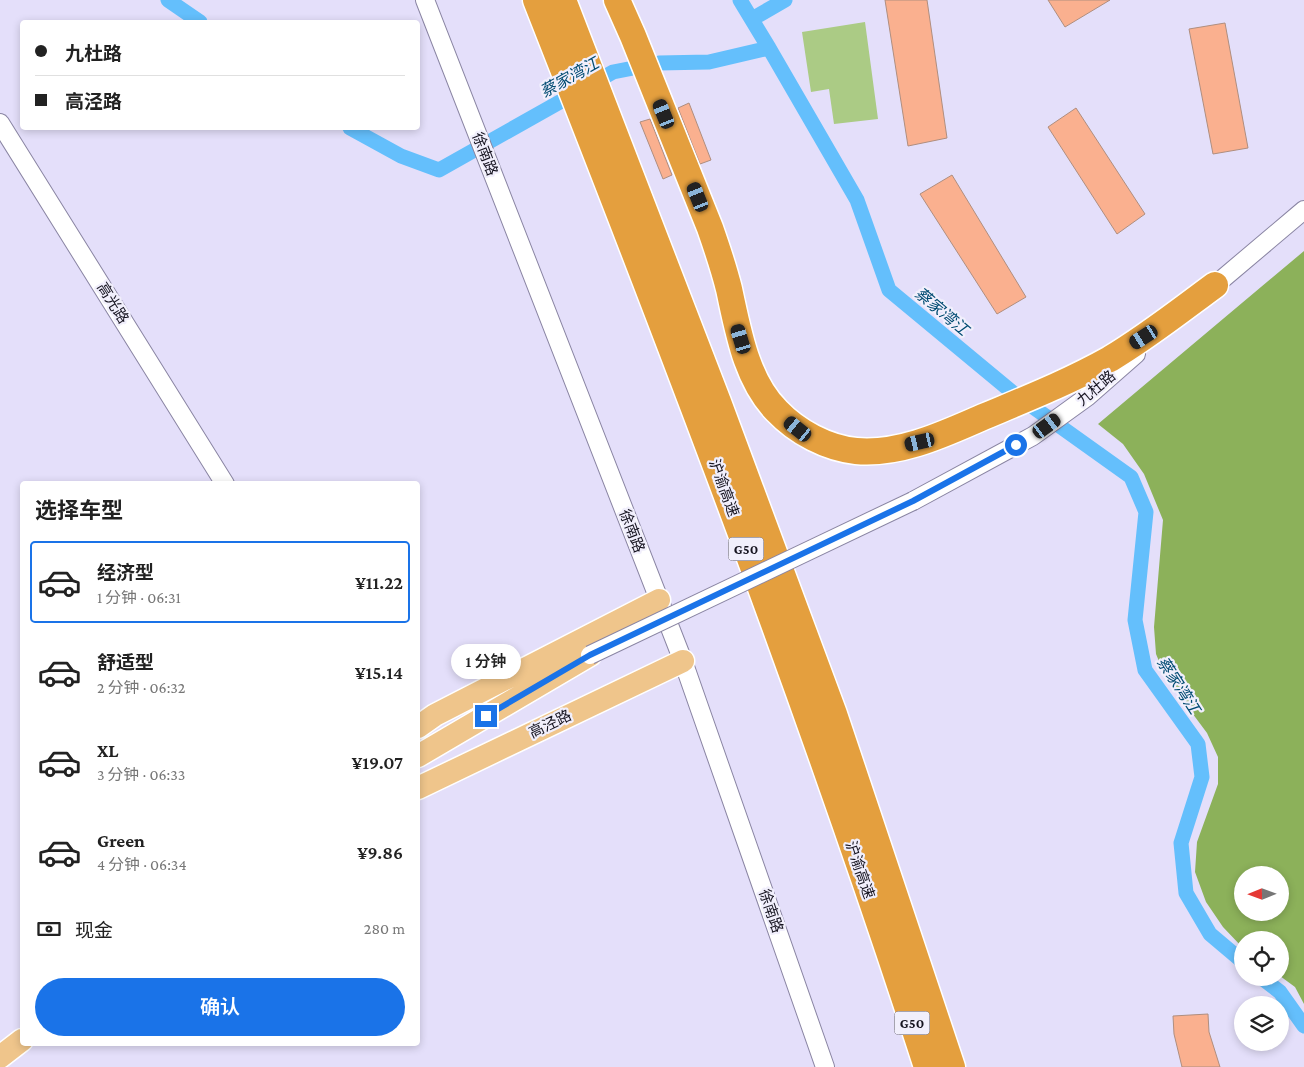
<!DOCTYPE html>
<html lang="zh">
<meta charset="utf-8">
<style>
:root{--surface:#fff;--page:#f6f6f6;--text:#222;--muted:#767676;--line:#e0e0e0;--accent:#1a73e8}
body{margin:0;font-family:"Crimson Pro","Noto Sans SC",serif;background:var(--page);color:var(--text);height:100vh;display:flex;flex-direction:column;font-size:19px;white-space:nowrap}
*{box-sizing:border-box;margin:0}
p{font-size:16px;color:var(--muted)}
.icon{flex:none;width:28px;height:28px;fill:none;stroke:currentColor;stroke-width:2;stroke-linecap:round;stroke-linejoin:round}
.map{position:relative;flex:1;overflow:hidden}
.details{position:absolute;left:20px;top:481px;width:400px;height:565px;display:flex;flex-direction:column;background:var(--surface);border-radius:5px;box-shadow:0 2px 8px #0003}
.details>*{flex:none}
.top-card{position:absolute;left:20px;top:20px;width:400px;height:110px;border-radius:5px;box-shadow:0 2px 8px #0003;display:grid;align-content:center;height:110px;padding:0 15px;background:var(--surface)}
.needle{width:32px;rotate:269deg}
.controls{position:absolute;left:1234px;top:866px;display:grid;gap:10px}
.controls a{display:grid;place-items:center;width:55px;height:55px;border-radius:50%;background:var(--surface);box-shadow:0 2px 8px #0003;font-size:25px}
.end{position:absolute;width:22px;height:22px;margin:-11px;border:6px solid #1a73e8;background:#fff;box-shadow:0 0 0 2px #fff}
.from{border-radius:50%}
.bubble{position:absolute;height:35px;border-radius:18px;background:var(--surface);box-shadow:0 2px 8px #0003;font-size:16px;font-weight:600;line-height:35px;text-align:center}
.car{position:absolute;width:15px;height:30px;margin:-15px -8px;border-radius:6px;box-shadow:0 0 4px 1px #0007;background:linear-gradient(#222 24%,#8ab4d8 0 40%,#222 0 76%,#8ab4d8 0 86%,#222 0)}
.top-card b{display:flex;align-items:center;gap:18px;height:48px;font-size:19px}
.top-card b+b{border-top:1px solid var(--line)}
.top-card i{width:12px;height:12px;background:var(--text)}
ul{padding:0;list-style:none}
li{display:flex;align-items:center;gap:15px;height:82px;margin:0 10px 8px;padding:0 5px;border:2px solid transparent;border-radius:5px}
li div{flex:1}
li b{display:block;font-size:19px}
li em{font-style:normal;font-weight:600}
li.current{border-color:var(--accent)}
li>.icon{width:45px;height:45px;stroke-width:1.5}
h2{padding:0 15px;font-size:22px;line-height:60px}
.pay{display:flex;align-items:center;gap:12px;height:55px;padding:0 15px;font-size:19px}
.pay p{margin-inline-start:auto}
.cta{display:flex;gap:10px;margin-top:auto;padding:10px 15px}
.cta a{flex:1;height:58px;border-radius:30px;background:var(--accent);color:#fff;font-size:20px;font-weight:600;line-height:58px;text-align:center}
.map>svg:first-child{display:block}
.green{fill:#abcb85}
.forest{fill:#8cb15a;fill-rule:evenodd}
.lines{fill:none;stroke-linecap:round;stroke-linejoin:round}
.canal{stroke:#64bffc;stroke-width:15}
.building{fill:#fab08f;stroke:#af8e7f}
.minor-casing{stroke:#8a85a3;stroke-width:20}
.major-casing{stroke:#fff;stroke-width:25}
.highway-casing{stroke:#fff;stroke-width:29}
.minor{stroke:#fff;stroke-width:18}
.major{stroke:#efc58b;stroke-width:22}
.highway{stroke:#e49f3e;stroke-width:26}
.minor-bridge-casing{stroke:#8a85a3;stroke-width:20;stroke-linecap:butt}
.minor-bridge{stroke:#fff;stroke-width:18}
.route{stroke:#1a73e8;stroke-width:6}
.labels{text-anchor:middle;stroke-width:4.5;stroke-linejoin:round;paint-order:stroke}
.shield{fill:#f1effc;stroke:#585662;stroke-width:1}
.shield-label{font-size:14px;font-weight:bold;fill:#161420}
.street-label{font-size:15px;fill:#161420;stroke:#f1effc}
.water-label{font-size:16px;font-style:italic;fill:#004b72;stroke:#f1effc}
</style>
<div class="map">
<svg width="1304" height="1067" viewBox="0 0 1304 1067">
<rect width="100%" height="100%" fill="#e4dffa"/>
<path class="green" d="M865,22L878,119L834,124L829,89L811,92L802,32Z"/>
<path class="forest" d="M1304,251V1004L1295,987L1280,976V940H1242V947L1223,927L1206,902L1195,872L1197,842L1218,784V757L1207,733L1166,678L1156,654L1154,627L1163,520L1144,474L1123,444L1098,424ZM1242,875H1280V912H1242Z"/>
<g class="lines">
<path class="canal" d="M168,0L200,22
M740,0L769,48
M752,19L785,0
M350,128L401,156L439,170L613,72L659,63L709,62L769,48L857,200L889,290L1012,392L1131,477L1146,512L1135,620L1145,670L1198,744L1202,777L1181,843L1186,893L1210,934L1242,961
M1262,978L1280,992L1304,1026"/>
</g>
<path class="building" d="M885,0H927L947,138L908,146Z
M1048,0H1110L1065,27Z
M1225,23L1248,148L1213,154L1189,29Z
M689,103L711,160L700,164L678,108Z
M1076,108L1145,214L1117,234L1048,127Z
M650,119L672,175L663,179L640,122Z
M952,175L1026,297L997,314L920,194Z
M1208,1014L1209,1032L1220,1067H1182L1174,1034L1173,1016Z"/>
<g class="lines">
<defs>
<path id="minor" d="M425,0L683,661L825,1067
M0,123L225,484
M1207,292L1304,210
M913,501L1033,436L1087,397L1136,354"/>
<path id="major" d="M418,727L435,715L659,600
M418,756L590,655
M418,788L683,661
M0,1057L22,1040"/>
<path id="highway" d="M536,0C675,353 810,706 927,1067
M563,0L718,402L834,714L952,1067
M617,0L633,36L710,228C717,248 724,269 729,289C738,330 746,380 777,411C797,432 827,448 856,451C900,455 944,434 983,417C1026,399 1069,382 1110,359C1147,337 1181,310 1215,285"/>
</defs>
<use href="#minor" class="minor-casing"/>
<use href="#major" class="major-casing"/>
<use href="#highway" class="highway-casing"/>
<use href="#minor" class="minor"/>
<use href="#major" class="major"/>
<use href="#highway" class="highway"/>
<defs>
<path id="minor-bridge" d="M590,655L913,501"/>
</defs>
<use href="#minor-bridge" class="minor-bridge-casing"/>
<use href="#minor-bridge" class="minor-bridge"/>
</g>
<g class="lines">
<path class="route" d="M486,716L590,655L913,501L1016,445"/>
</g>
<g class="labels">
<g class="shield">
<rect x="728.5" y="537.5" width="35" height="23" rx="4"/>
<rect x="894.5" y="1011.5" width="35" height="23" rx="4"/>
</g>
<g class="shield-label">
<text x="746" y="554">G50</text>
<text x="912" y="1028">G50</text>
</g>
<g class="street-label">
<text transform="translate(485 154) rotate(69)" y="5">徐南路</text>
<text transform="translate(113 303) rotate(58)" y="5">高光路</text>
<text transform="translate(1096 388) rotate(-40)" y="5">九杜路</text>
<text transform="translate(724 488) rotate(70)" y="5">沪渝高速</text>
<text transform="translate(632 531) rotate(69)" y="5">徐南路</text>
<text transform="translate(550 724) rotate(-26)" y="5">高泾路</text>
<text transform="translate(860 870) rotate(71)" y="5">沪渝高速</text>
<text transform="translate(771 911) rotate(71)" y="5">徐南路</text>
</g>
<g class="water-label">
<text transform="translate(569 77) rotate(-29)" y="6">蔡家湾江</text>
<text transform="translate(942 311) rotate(40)" y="6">蔡家湾江</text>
<text transform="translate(1179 685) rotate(57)" y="6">蔡家湾江</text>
</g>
</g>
</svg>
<div class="controls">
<a><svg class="needle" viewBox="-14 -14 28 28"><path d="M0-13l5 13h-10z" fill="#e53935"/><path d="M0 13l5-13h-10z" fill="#767676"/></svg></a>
<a><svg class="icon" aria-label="locate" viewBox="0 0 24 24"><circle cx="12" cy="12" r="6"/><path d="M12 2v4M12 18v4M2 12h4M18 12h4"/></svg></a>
<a><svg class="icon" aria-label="layers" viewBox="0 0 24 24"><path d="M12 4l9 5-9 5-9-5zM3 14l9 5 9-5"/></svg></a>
</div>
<i class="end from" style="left:1016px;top:445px"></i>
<i class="end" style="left:486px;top:716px"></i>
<div class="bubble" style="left:451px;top:644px;width:70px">1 分钟</div>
<i class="car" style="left:664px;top:114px;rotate:338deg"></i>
<i class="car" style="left:698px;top:197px;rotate:338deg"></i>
<i class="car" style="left:1144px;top:337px;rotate:237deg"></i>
<i class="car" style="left:741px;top:339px;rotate:343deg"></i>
<i class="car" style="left:1047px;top:426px;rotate:54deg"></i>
<i class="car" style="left:798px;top:429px;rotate:309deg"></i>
<i class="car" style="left:920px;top:442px;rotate:257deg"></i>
<div class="top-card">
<b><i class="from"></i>九杜路</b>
<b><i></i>高泾路</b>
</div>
<section class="details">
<h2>选择车型</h2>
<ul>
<li class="current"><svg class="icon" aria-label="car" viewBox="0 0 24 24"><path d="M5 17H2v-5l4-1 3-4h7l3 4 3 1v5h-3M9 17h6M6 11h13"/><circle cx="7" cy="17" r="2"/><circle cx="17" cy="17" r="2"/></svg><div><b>经济型</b><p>1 分钟 · 06:31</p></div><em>¥11.22</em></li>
<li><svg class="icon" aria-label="car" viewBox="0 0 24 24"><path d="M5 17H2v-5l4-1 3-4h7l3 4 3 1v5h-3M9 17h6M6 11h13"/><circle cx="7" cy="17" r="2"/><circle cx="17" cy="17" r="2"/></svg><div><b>舒适型</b><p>2 分钟 · 06:32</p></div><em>¥15.14</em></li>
<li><svg class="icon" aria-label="car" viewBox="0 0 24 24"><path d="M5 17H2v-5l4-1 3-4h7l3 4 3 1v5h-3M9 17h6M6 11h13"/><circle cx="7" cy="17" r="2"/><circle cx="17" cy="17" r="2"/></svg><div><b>XL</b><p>3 分钟 · 06:33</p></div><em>¥19.07</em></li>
<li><svg class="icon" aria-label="car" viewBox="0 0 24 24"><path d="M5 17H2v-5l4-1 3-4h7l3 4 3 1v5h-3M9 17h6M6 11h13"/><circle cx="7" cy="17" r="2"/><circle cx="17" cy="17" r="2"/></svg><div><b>Green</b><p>4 分钟 · 06:34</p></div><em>¥9.86</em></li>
</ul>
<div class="pay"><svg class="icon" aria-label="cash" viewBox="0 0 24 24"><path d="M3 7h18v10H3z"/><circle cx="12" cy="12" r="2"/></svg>现金<p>280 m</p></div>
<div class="cta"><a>确认</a></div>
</section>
</div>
